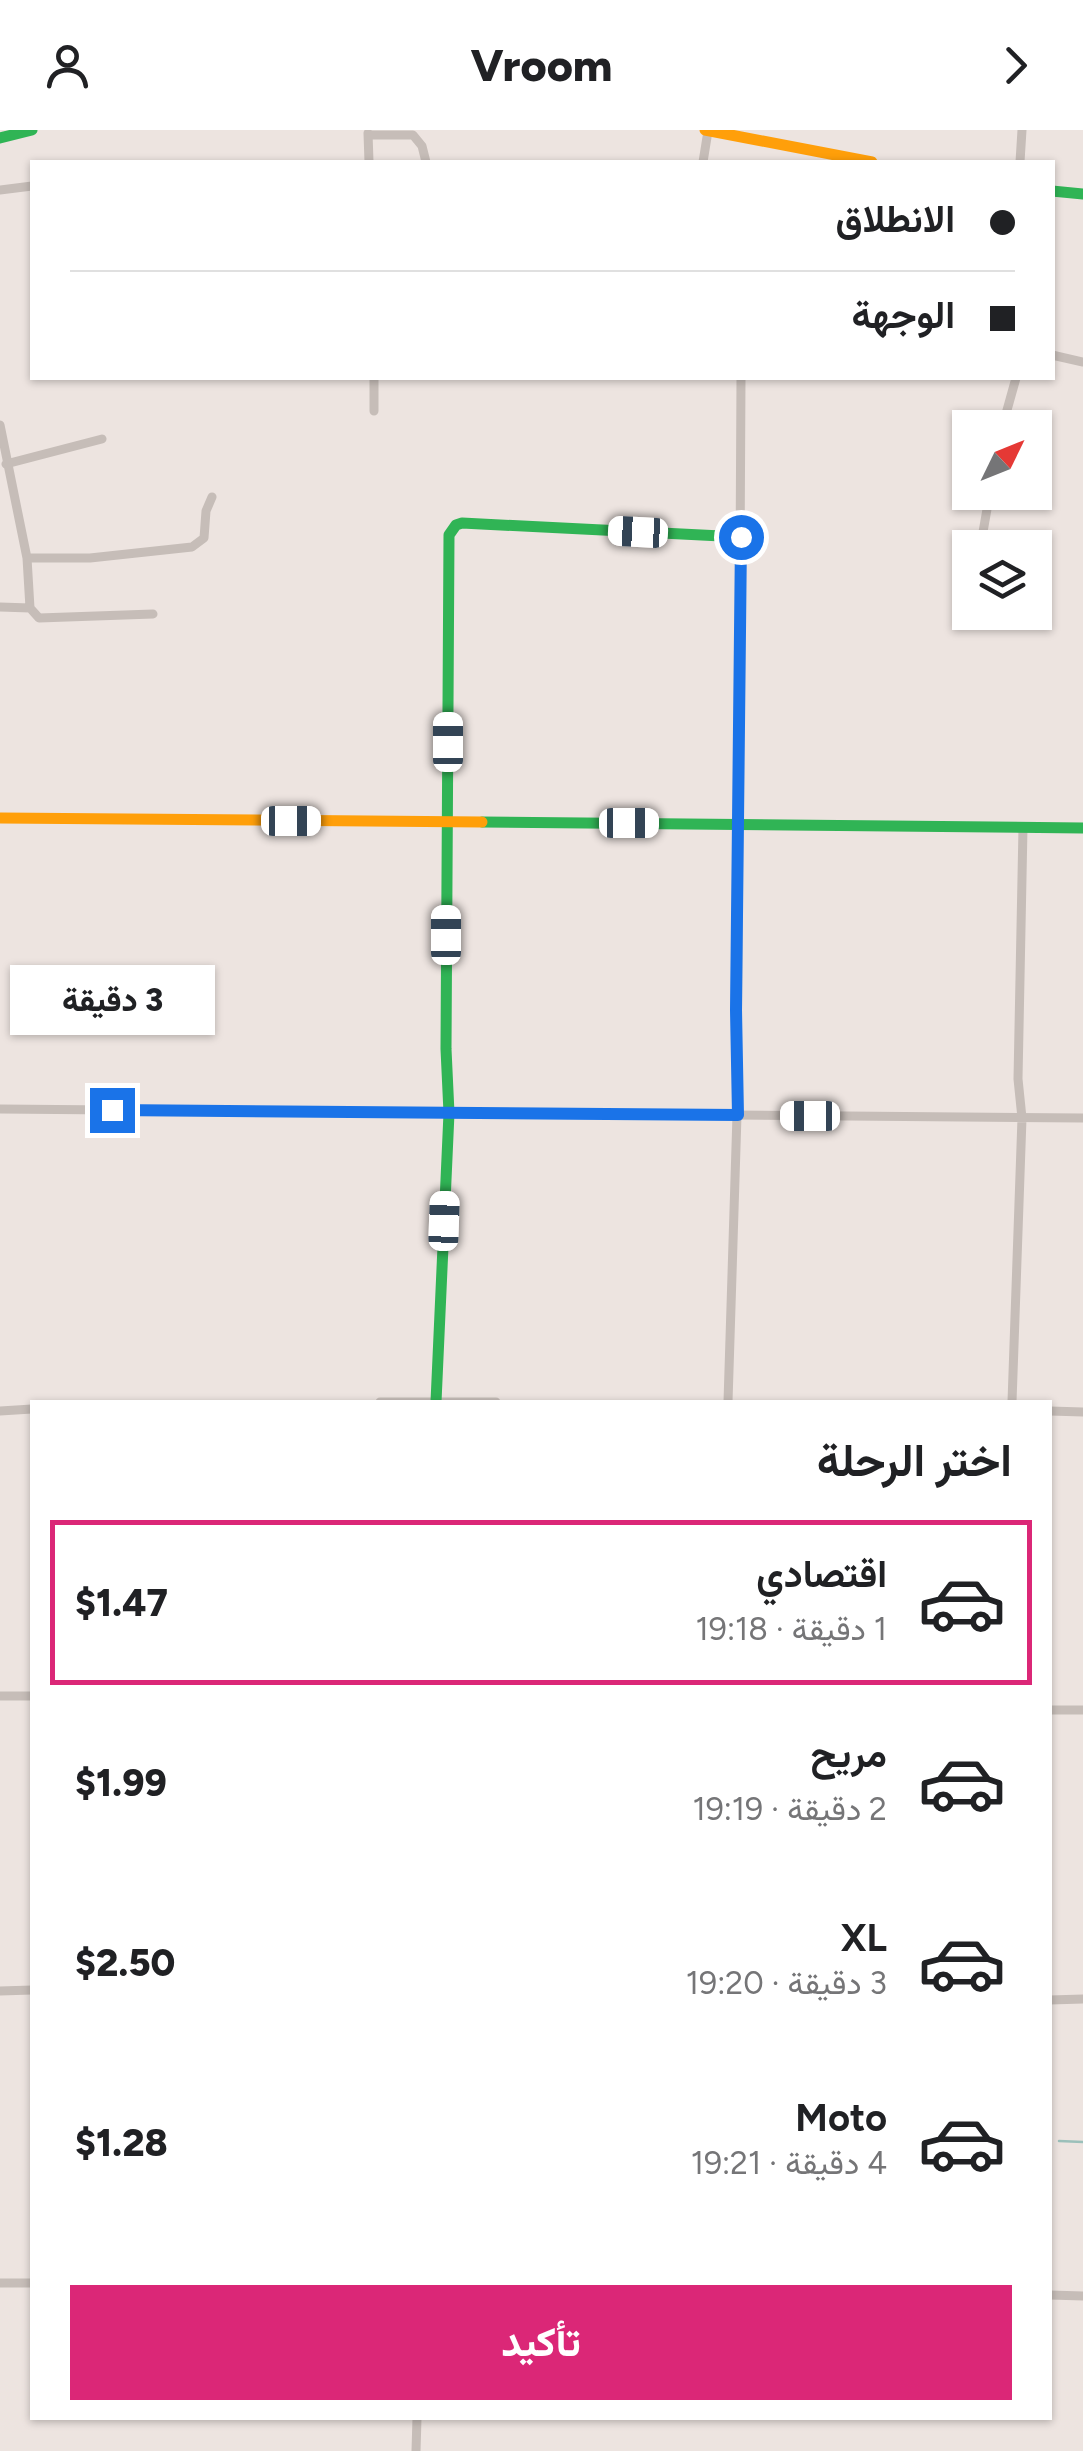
<!DOCTYPE html>
<html lang="ar">
<meta charset="utf-8">
<style>
:root{--surface:#fff;--page:#f6f6f6;--text:#202124;--muted:#757577;--line:#e0e0e0;--accent:#db2777}
body{margin:0;font-family:Figtree,Vazirmatn,sans-serif;background:var(--page);color:var(--text);direction:rtl;height:100vh;display:flex;flex-direction:column;font-size:38px;white-space:nowrap}
*{box-sizing:border-box;margin:0}
p{font-size:32px;color:var(--muted)}
.icon{flex:none;width:55px;height:55px;fill:none;stroke:currentColor;stroke-width:2;stroke-linecap:round;stroke-linejoin:round}
.map{position:relative;flex:1;overflow:hidden;direction:ltr}
.sheet{position:absolute;left:30px;top:1270px;width:1022px;height:1020px;display:flex;flex-direction:column;background:var(--surface);border-radius:0px;box-shadow:0 2px 8px #0004;direction:rtl}
.sheet>*{flex:none}
.top-card{position:absolute;left:30px;top:30px;width:1025px;height:220px;border-radius:0px;box-shadow:0 2px 8px #0004;direction:rtl;display:grid;align-content:center;height:220px;padding:0 40px;background:var(--surface)}
.needle{width:65px;rotate:47deg}
.tools{position:absolute;left:952px;top:280px;display:grid;gap:20px}
.tools a{display:grid;place-items:center;width:100px;height:100px;border-radius:0px;background:var(--surface);box-shadow:0 2px 8px #0004;font-size:50px}
.end{position:absolute;width:45px;height:45px;margin:-22px;border:12px solid #1a73e8;background:#fff;box-shadow:0 0 0 5px #fff}
.from{border-radius:50%}
.bubble{position:absolute;height:70px;border-radius:0px;background:var(--surface);box-shadow:0 2px 8px #0004;font-size:32px;font-weight:800;line-height:70px;text-align:center;direction:rtl}
.car{position:absolute;width:30px;height:60px;margin:-30px -15px;border-radius:12px;box-shadow:0 0 8px 2px #0007;background:linear-gradient(#fff 24%,#345 0 40%,#fff 0 76%,#345 0 86%,#fff 0)}
.top-card b{display:flex;align-items:center;gap:35px;height:95px;font-size:38px}
.top-card b+b{border-top:2px solid var(--line)}
.top-card i{width:25px;height:25px;background:var(--text)}
ul{padding:0;list-style:none}
li{display:flex;align-items:center;gap:30px;height:165px;margin:0 20px 15px;padding:0 20px;border:5px solid transparent;border-radius:0px}
li div{flex:1}
li b{display:block;font-size:38px}
li em{font-style:normal;font-weight:800}
li.selected{border-color:var(--accent)}
li>.icon{width:90px;height:90px;stroke-width:1.5}
h2{padding:0 40px;font-size:45px;line-height:120px}
.action{display:flex;gap:20px;margin-top:auto;padding:20px 40px}
.action a{flex:1;height:115px;border-radius:0px;background:var(--accent);color:#fff;font-size:40px;font-weight:800;line-height:115px;text-align:center}
header{display:flex;justify-content:space-between;align-items:center;height:130px;padding:0 40px;background:var(--surface);font-size:45px;font-weight:800}
.map>svg:first-child{display:block}
.lines{fill:none;stroke-linecap:round;stroke-linejoin:round}
.stream{stroke:#9bc0ba;stroke-width:2.5}
.street{stroke:#c6bdb8;stroke-width:9}
.fast{stroke:#30b455;stroke-width:11}
.slow{stroke:#ff9f0a;stroke-width:11}
.route{stroke:#1a73e8;stroke-width:12}
</style>
<header><svg class="icon" aria-label="forward" viewBox="0 0 24 24"><path d="M9 5l7 7-7 7"/></svg>Vroom<svg class="icon" aria-label="person" viewBox="0 0 24 24"><circle cx="12" cy="8" r="4"/><path d="M4 21q1-7 8-7t8 7"/></svg></header>
<div class="map">
<svg width="1083" height="2321" viewBox="0 0 1083 2321">
<rect width="100%" height="100%" fill="#ede4e0"/>
<g class="lines">
<path class="stream" d="M1059,2011L1083,2012"/>
<path class="street" d="M368,3L369,32
M368,5H413L422,16L426,32
M703,32L708,1
M1020,32L1022,0
M0,60L32,56
M1052,225L1083,232
M374,248V281
M0,295L27,428L30,478L0,477
M1002,298L1016,248
M6,334L102,309
M983,402L990,362
M27,428H90L192,417L204,408L206,381L212,367
M30,478L39,488L153,484
M0,979L1083,988
M380,1272H496
M728,1272L737,985L741,248
M1012,1272L1022,988L1018,949L1023,697
M0,1281L32,1279
M1050,1281L1083,1282
M0,1566H32
M1050,1580H1083
M0,1861L32,1860
M1050,1870L1083,1869
M0,2153H32
M1050,2165L1083,2166
M416,2321L417,2288"/>
<path class="fast" d="M0,8L32,0
M1052,61L1083,64
M482,692L1083,698
M436,1272L449,983L446,919L449,405L456,395L462,393L741,407"/>
<path class="slow" d="M705,0L872,32
M0,688L482,692"/>
</g>
<g class="lines">
<path class="route" d="M112,980L738,985L736,880L741,407"/>
</g>
</svg>
<div class="tools">
<a><svg class="needle" viewBox="-14 -14 28 28"><path d="M0-13l5 13h-10z" fill="#e53935"/><path d="M0 13l5-13h-10z" fill="#757577"/></svg></a>
<a><svg class="icon" aria-label="layers" viewBox="0 0 24 24"><path d="M12 4l9 5-9 5-9-5zM3 14l9 5 9-5"/></svg></a>
</div>
<i class="end from" style="left:741px;top:407px"></i>
<i class="end" style="left:112px;top:980px"></i>
<div class="bubble" style="left:10px;top:835px;width:205px">3 دقيقة</div>
<i class="car" style="left:638px;top:402px;rotate:273deg"></i>
<i class="car" style="left:448px;top:612px;rotate:0deg"></i>
<i class="car" style="left:291px;top:691px;rotate:90deg"></i>
<i class="car" style="left:629px;top:693px;rotate:90deg"></i>
<i class="car" style="left:446px;top:805px;rotate:0deg"></i>
<i class="car" style="left:810px;top:986px;rotate:270deg"></i>
<i class="car" style="left:444px;top:1091px;rotate:2deg"></i>
<div class="top-card">
<b><i class="from"></i>الانطلاق</b>
<b><i></i>الوجهة</b>
</div>
<section class="sheet">
<h2>اختر الرحلة</h2>
<ul>
<li class="selected"><svg class="icon" aria-label="car" viewBox="0 0 24 24"><path d="M5 17H2v-5l4-1 3-4h7l3 4 3 1v5h-3M9 17h6M6 11h13"/><circle cx="7" cy="17" r="2"/><circle cx="17" cy="17" r="2"/></svg><div><b>اقتصادي</b><p>1 دقيقة · 19:18</p></div><em>$1.47</em></li>
<li><svg class="icon" aria-label="car" viewBox="0 0 24 24"><path d="M5 17H2v-5l4-1 3-4h7l3 4 3 1v5h-3M9 17h6M6 11h13"/><circle cx="7" cy="17" r="2"/><circle cx="17" cy="17" r="2"/></svg><div><b>مريح</b><p>2 دقيقة · 19:19</p></div><em>$1.99</em></li>
<li><svg class="icon" aria-label="car" viewBox="0 0 24 24"><path d="M5 17H2v-5l4-1 3-4h7l3 4 3 1v5h-3M9 17h6M6 11h13"/><circle cx="7" cy="17" r="2"/><circle cx="17" cy="17" r="2"/></svg><div><b>XL</b><p>3 دقيقة · 19:20</p></div><em>$2.50</em></li>
<li><svg class="icon" aria-label="car" viewBox="0 0 24 24"><path d="M5 17H2v-5l4-1 3-4h7l3 4 3 1v5h-3M9 17h6M6 11h13"/><circle cx="7" cy="17" r="2"/><circle cx="17" cy="17" r="2"/></svg><div><b>Moto</b><p>4 دقيقة · 19:21</p></div><em>$1.28</em></li>
</ul>
<div class="action"><a>تأكيد</a></div>
</section>
</div>
